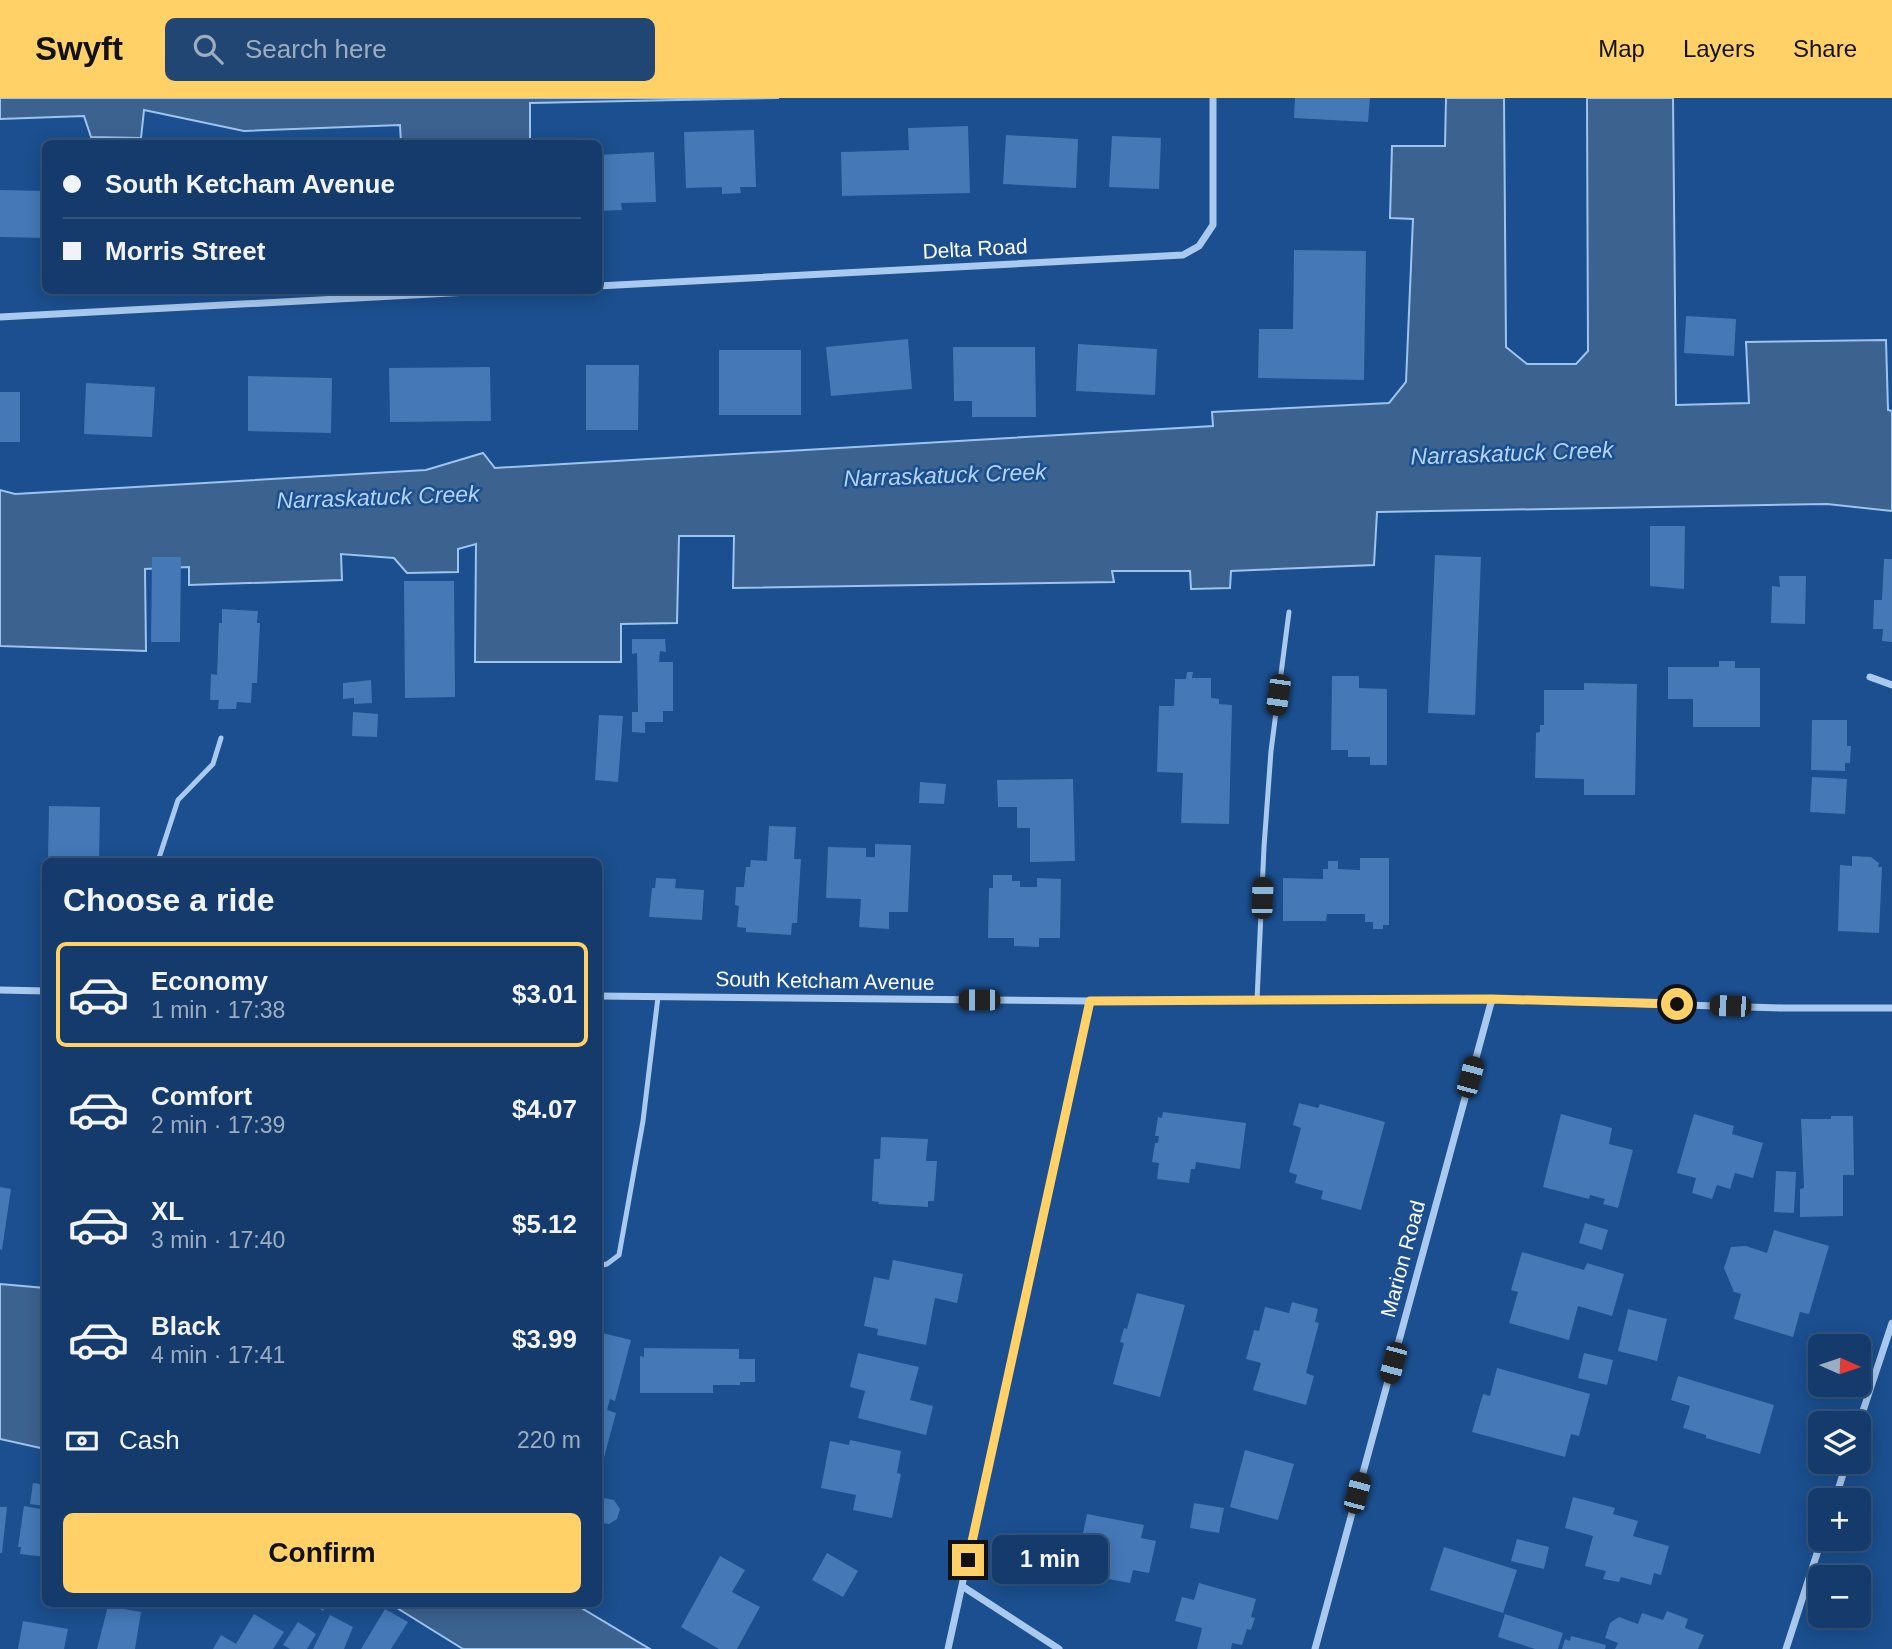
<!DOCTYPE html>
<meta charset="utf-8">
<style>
:root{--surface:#143b6b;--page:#214673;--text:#f1f3f6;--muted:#9dadc1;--line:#33557e;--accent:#ffd166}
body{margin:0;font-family:Arial,sans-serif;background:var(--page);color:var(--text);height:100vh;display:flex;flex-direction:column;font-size:26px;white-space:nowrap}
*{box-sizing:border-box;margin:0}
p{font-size:23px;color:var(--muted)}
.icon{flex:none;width:38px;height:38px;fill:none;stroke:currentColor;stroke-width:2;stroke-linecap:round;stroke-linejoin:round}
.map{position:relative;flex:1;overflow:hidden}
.panel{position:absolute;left:42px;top:760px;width:560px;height:749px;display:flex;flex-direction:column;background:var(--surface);border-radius:10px;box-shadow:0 4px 18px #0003,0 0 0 2px var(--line)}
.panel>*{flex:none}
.banner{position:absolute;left:42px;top:42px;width:560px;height:154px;border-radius:10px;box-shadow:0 4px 18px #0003,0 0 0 2px var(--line);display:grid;align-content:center;height:154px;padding:0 21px;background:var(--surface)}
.needle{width:46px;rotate:93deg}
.buttons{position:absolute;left:1808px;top:1236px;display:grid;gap:14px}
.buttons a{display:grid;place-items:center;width:63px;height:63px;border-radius:10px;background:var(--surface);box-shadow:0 4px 18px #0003,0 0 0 2px var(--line);font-size:35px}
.end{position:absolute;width:32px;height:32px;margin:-16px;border:9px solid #ffd166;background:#111;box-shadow:0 0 0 4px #111}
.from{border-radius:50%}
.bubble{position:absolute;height:49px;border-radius:10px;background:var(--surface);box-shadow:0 4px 18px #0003,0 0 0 2px var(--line);font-size:23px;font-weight:800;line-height:49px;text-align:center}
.car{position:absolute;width:21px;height:42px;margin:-21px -10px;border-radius:9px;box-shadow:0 0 5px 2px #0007;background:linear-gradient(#222 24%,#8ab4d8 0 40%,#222 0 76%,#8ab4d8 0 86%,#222 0)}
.banner b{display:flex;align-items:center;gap:24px;height:66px;font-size:26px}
.banner b+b{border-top:2px solid var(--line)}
.banner i{width:18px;height:18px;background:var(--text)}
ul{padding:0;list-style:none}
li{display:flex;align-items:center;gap:21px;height:105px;margin:0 14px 10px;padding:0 7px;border:4px solid transparent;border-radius:10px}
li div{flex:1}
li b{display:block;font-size:26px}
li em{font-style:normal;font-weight:800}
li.on{border-color:var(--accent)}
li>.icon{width:63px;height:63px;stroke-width:1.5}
h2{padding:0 21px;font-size:32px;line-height:84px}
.pay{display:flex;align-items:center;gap:18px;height:77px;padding:0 21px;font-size:26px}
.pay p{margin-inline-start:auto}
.button{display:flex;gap:14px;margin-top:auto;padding:14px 21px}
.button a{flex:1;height:80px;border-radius:10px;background:var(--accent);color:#111;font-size:28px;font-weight:800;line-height:80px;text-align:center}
header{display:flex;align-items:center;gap:42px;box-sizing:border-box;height:98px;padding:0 35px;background:var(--accent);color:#111}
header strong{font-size:33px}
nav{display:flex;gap:38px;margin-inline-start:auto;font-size:24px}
.search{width:490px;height:63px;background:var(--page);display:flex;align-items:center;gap:18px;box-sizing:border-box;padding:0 24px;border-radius:10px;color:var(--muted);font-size:26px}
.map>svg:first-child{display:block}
.water{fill:#3c6290;stroke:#9cc4f0;stroke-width:2}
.building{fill:#4478b7}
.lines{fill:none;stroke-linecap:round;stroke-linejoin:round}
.lane{stroke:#a9c9ee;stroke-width:5}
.street{stroke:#a9c9ee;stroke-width:7}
.route{stroke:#ffd166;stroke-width:9}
.labels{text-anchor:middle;stroke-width:5;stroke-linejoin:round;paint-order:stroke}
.street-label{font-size:21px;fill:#fff;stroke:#1b4f8f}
.water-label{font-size:23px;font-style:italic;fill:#b5d3f5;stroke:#1b4f8f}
</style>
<header>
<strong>Swyft</strong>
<div class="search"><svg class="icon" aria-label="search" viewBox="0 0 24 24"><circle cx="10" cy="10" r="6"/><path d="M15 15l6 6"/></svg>Search here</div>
<nav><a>Map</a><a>Layers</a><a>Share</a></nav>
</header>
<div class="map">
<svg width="1892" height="1551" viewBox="0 0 1892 1551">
<rect width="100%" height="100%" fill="#1b4f8f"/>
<path class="water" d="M0,0H779L530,5V46L401,45L400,27L244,33L144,12L141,40L91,39L84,18L0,21Z
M1446,0H1504L1506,249L1527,266H1576L1588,253L1587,0H1673L1676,307L1749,305L1746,244L1886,242L1888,312L1892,313V413L1827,406L1377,414L1374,467L1231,473L1230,490L1191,491L1190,473H1112L1114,484L733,490L734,438H679L677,525L621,526V564H475L476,446L458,451V474L407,475L394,460L341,456L342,482L189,487V469L145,471L146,553L0,548V392L15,396L426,372L483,355L495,370L1213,328L1212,314L1389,305L1406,284L1413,121L1390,120L1392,48H1445Z
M0,1186L45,1190V1351L0,1341Z
M389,1505H573L650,1551H463Z"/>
<path class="building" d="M1295,0H1370L1368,24L1294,20Z
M968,28L970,95L842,98L841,54L909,52L908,30Z
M754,32L756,89H740L741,95L722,96V89L686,90L684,34Z
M1006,37L1078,41L1076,90L1003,86Z
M1112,38L1161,40L1159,91L1109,89Z
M654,54L656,104L621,105L622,112L598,113V57Z
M0,92L46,93V140L0,139Z
M1294,152L1366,153L1364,282L1258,280L1259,231H1293Z
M1686,218L1736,221L1734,258L1684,255Z
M908,241L912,291L831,298L826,249Z
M1078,246L1157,251L1155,297L1076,293Z
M953,249H1035L1036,319H972V303H954Z
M719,252H801V317H719Z
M586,267H639L638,332H586Z
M490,269L491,323L390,324L389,270Z
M248,278L332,280L331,335L248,333Z
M86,285L155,289L152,339L84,336Z
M0,294H20V344H0Z
M1650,428H1685L1684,491L1650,488Z
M1435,457L1481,459L1475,617L1428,615Z
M152,459H181L180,544H151Z
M1884,461H1892V544L1882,543L1883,531H1873L1874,502H1882Z
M1779,478H1806L1805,526L1771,525L1772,488L1780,489Z
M404,483H454L455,599L405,600Z
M222,511L258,513L257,525H260L257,585H252L251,605L237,604L236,611H218L219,602H210L211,576L217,577L219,525H222Z
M632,541H665L666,554L660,553L659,564H673V613H663V624H645V635L632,634V614H638L637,555L632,556Z
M1719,563H1735V570H1760V629H1693V601H1668V569H1719Z
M1187,574H1193L1192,580H1211V600L1219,601V606L1232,607L1229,726L1181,725L1183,675L1157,674L1159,608H1174L1175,581H1186Z
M1332,578H1359V590L1387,591V667H1370V659H1348V652H1331Z
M371,582L372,605L354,606V600L343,601V585Z
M1584,585L1637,586L1635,697H1584V681L1535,680L1536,635L1540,634V627H1544V592H1584Z
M353,614L378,616L377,639L352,638Z
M599,617L623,618L618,684L595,682Z
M1812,622H1847V648H1851L1850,665H1845V673L1811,672Z
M1812,679L1847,681L1845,716L1810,714Z
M1073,681L1075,763L1030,764V730H1017V709H998L997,682Z
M920,684L946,686L944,706L919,705Z
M49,708L100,709L99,763H48Z
M769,728L796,729L794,761H801L797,825H792L791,837L746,834V830L737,829L739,808L735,807L736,789H744L746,769H750L751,762L767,763Z
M875,746L911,747L908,814H889V831L859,829L861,801L826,800L828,749L866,750V759H875Z
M1852,758L1871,759L1879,765L1878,769H1882L1879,835L1838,833L1840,767L1852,768Z
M1360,760H1389V827H1383V831H1373V824H1365V816H1327L1326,823H1283V780L1323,781V771H1328V763H1338V771L1360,772Z
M993,777H1012V783H1020V789H1037V780L1061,781L1060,840H1039V849L1014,848V840H988L989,790H993Z
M656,780L676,781L675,790L704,792L702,822L649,819L652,790H655Z
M1299,1005L1318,1010L1320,1006L1385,1024L1361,1112L1321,1101L1323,1093L1295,1085L1297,1077L1289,1074L1301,1030L1293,1027Z
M1163,1014L1246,1025L1240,1071L1196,1064L1195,1071H1191L1189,1085L1157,1081L1159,1065L1152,1064L1155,1045H1158L1159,1038H1155L1158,1019L1162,1020Z
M1561,1016L1612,1030L1609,1046L1633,1052L1618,1110L1603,1106L1605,1101L1590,1097L1589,1101L1543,1089Z
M1694,1016L1734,1028L1732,1036L1763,1045L1753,1080L1735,1075L1730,1091L1717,1087L1712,1101L1692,1095L1696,1080L1677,1075Z
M1831,1018H1853L1854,1077H1843V1118L1800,1119V1091L1804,1090L1801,1021H1831Z
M881,1039L928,1041L926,1063H937L934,1103H928V1109L878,1106L879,1104L872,1103L874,1061H880Z
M1776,1073L1796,1074L1794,1115L1774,1114Z
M0,1089L11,1091L2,1152L0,1151Z
M1585,1125L1608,1132L1602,1152L1579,1145Z
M1774,1132L1829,1148L1809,1216L1800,1214L1793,1239L1734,1221L1741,1196L1734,1194L1724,1170L1731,1149L1746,1148L1767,1155Z
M44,1140H46V1174L41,1173Z
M1522,1154L1584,1172L1587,1165L1624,1176L1612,1218L1578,1208L1569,1242L1509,1225L1518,1194L1511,1192Z
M893,1162L963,1176L957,1205L935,1200L926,1247L877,1237L878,1231L864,1228L874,1179L889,1182Z
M1137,1195L1185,1207L1160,1299L1113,1286L1124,1245L1120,1244L1124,1230L1127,1231Z
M1292,1204L1318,1211L1315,1224L1319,1225L1306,1275L1314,1278L1306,1307L1253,1292L1261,1265L1246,1261L1254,1232L1259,1233L1265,1209L1289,1215Z
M1628,1211L1667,1221L1657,1263L1618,1253Z
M598,1234L631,1242L615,1303L610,1301L607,1312L616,1315L599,1378Z
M644,1250L739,1251V1261H755V1284H740V1287H713V1295H640V1258L644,1259Z
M858,1255L919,1269L910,1302L933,1308L926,1337L858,1320L865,1293L850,1289Z
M1584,1255L1613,1262L1607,1287L1578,1280Z
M1497,1270L1590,1296L1579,1338L1571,1336L1565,1359L1472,1334L1483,1296L1490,1298Z
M1678,1278L1774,1307L1760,1356L1706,1340V1337L1683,1330L1690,1308L1671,1302Z
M850,1342L901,1353L897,1375L901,1376L892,1420L853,1412L856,1397L821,1390L830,1343L849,1347Z
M1245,1352L1294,1366L1278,1422L1230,1409Z
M33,1385L46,1387V1408L30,1406Z
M598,1394L603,1400L614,1402L620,1411L617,1421L609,1426L598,1424Z
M1573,1399L1615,1410L1613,1416L1638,1423L1633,1438L1669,1448L1661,1477L1654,1475L1651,1487L1621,1479L1619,1484L1603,1481L1606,1473L1585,1468L1593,1438L1565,1430Z
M1194,1405L1224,1410L1219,1435L1190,1430Z
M24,1408L46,1412V1459L20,1456L21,1449H18Z
M0,1409H7L2,1455H0Z
M1087,1416L1144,1427L1141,1440L1156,1443L1149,1475L1133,1472L1130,1485L1087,1477L1090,1468L1062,1460L1067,1436L1082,1440Z
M1517,1441L1549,1449L1544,1471L1511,1463Z
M1444,1449L1517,1472L1503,1515L1430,1492Z
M827,1455L858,1473L843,1499L812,1482Z
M720,1458L745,1472L732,1494L760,1509L737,1551H719L681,1529Z
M1199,1485L1256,1501L1251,1519L1255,1520L1251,1532L1247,1531L1242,1547L1232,1545L1231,1551H1197L1202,1530L1175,1523L1182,1499L1194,1502Z
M310,1505H328L323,1513Z
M108,1508L141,1514L135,1551H97Z
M385,1511L408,1524L391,1551H361Z
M1667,1513L1688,1521L1685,1530L1704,1537L1698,1551H1615L1618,1545L1605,1540L1610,1525L1619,1519L1638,1526L1642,1515L1663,1522Z
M254,1516L284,1534L273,1551H213L221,1537L236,1546Z
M1505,1516L1563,1535L1558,1551H1535L1498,1539Z
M330,1517L353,1529L344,1551H313Z
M23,1523L68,1531L64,1551H18Z
M298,1524L316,1536L307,1551H290L283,1547Z
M1571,1538L1606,1547L1605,1551H1562L1565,1541L1570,1543Z"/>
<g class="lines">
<path class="lane" d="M158,763L178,702L213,666L221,640
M1257,902L1264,749L1271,653L1289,514
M598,1168L607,1166L619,1157L643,1023L658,899"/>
<path class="street" d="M598,188L1183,157L1199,148L1213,127V0
M0,219L506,192
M1870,579L1892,587
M0,892L46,893
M598,898L1090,903L1492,901L1782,910H1892
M1858,1328L1892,1225
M1835,1402L1847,1363
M962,1488L1059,1551
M948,1551L1090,903
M1315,1551L1492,901
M1786,1551L1822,1440"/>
</g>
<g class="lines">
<path class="route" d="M968,1462L1090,903L1492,901L1677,906"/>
</g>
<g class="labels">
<g class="street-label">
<text transform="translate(975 151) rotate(-3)" y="7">Delta Road</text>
<text transform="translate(825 883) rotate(1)" y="7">South Ketcham Avenue</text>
<text transform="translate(1403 1161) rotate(-75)" y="7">Marion Road</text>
</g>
<g class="water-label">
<text transform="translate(1512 355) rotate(-2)" y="8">Narraskatuck Creek</text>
<text transform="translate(945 377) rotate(-2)" y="8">Narraskatuck Creek</text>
<text transform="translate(378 399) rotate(-2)" y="8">Narraskatuck Creek</text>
</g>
</g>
</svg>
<div class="buttons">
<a><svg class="needle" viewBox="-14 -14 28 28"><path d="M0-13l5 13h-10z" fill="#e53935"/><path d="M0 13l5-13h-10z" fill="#9dadc1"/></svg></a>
<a><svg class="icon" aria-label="layers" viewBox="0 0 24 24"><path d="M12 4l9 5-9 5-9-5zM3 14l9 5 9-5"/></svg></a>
<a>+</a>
<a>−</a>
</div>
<i class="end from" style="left:1677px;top:906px"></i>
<i class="end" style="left:968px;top:1462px"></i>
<div class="bubble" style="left:992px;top:1437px;width:116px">1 min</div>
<i class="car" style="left:1278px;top:597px;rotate:188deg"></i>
<i class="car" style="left:1262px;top:800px;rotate:2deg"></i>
<i class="car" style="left:979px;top:902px;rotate:270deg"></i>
<i class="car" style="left:1730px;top:908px;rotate:272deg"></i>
<i class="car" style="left:1470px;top:979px;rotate:15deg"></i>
<i class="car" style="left:1393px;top:1265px;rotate:195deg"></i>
<i class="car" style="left:1357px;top:1395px;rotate:15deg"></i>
<div class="banner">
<b><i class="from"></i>South Ketcham Avenue</b>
<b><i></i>Morris Street</b>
</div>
<section class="panel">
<h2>Choose a ride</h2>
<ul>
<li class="on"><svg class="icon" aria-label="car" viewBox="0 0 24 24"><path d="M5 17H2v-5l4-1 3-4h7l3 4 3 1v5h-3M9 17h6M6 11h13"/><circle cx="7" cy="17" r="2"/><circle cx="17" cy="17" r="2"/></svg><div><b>Economy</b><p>1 min · 17:38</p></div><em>$3.01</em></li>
<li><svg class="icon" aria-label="car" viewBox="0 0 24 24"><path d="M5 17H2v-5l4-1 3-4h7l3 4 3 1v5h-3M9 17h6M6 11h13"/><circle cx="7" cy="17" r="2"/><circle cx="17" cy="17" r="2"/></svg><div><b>Comfort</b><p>2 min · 17:39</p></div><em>$4.07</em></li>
<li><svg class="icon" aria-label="car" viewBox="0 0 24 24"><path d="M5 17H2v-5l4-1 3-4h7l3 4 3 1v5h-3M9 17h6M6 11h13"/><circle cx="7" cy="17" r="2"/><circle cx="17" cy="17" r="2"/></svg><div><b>XL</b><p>3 min · 17:40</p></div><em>$5.12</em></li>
<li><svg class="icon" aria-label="car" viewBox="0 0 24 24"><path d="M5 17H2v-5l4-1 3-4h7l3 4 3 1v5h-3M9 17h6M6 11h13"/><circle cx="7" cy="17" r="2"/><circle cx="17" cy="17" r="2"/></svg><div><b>Black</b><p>4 min · 17:41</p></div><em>$3.99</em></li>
</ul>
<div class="pay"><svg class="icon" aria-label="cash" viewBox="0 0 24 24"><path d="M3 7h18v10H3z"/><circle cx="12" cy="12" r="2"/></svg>Cash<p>220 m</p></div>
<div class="button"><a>Confirm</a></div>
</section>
</div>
